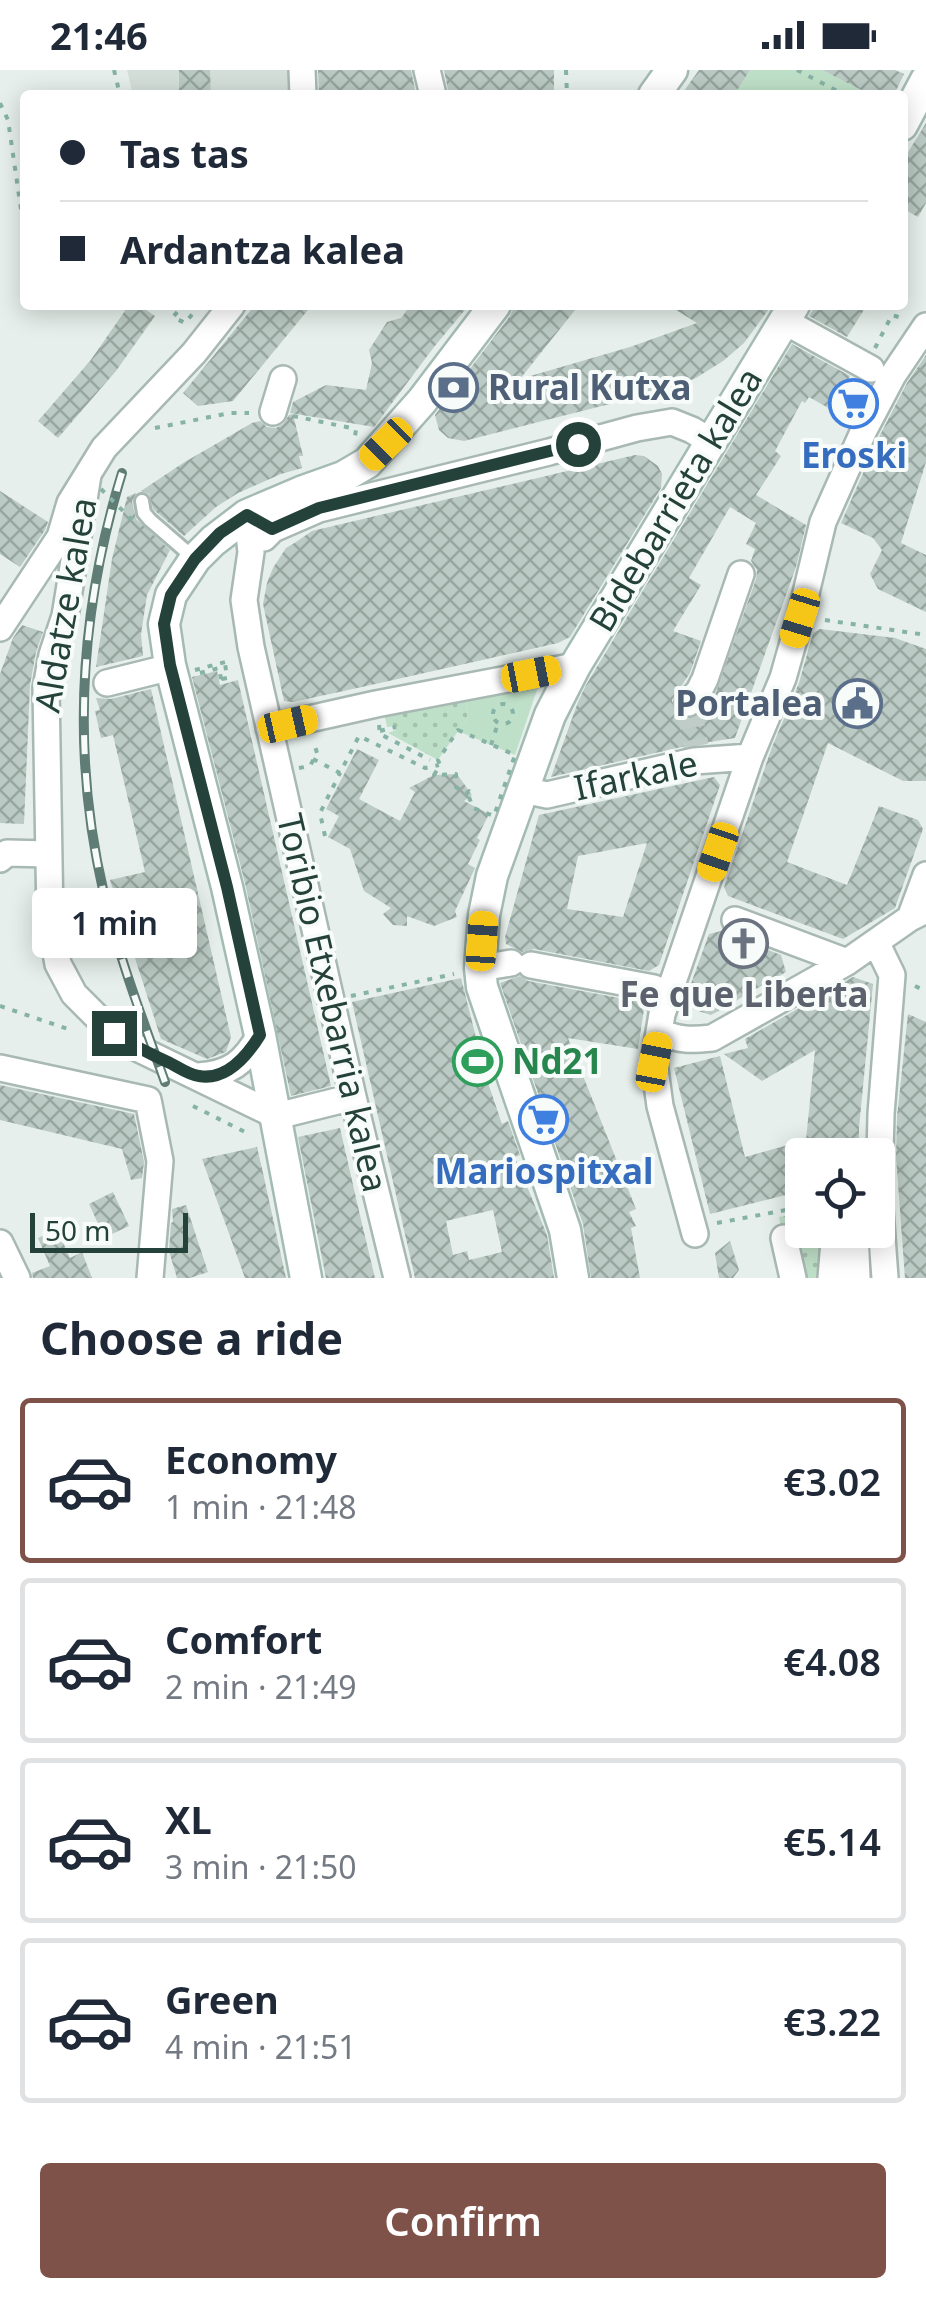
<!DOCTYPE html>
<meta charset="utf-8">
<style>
:root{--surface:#fff;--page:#f6f6f7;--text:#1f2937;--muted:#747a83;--line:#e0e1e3;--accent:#7f5249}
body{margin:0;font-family:"Noto Sans",sans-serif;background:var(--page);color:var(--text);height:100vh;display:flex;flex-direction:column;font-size:38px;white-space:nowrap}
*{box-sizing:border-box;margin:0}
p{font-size:32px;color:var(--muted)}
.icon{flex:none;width:55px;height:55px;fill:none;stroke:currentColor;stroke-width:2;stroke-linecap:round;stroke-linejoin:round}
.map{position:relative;height:1208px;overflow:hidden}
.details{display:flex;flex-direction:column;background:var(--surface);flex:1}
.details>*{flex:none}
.top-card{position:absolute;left:20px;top:20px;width:888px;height:220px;border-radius:10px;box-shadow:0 5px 25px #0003;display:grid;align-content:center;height:220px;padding:0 40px;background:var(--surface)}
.fabs{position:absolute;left:785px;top:1068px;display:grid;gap:20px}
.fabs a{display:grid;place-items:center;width:110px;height:110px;border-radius:10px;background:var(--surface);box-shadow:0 5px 25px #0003;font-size:50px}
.scale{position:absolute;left:30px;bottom:25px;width:158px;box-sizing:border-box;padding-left:10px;border:5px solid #24423a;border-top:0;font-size:28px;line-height:35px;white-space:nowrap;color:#24423a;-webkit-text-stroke:8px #f7fbf9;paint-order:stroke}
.end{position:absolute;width:45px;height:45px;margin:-22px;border:12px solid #24423a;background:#fff;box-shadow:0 0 0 5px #fff}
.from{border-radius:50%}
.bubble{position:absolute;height:70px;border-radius:10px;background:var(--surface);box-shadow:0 5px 25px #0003;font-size:32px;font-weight:600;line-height:70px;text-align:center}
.car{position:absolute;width:30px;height:60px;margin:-30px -15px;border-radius:12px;box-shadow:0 0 8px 2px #0007;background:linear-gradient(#f5c518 24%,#345 0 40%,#f5c518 0 76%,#345 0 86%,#f5c518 0)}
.top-card b{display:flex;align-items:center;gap:35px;height:95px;font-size:38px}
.top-card b+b{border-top:2px solid var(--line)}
.top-card i{width:25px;height:25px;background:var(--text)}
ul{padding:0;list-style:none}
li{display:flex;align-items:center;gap:30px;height:165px;margin:0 20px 15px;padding:0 20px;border:5px solid var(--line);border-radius:10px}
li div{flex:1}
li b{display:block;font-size:38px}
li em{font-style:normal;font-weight:600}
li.active{border-color:var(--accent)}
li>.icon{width:90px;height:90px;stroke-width:1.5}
h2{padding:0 40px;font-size:45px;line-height:120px}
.button{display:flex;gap:20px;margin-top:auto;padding:20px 40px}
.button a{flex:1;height:115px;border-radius:10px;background:var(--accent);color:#fff;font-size:40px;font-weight:600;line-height:115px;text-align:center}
.status{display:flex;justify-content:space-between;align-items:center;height:70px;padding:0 50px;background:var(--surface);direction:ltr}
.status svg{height:28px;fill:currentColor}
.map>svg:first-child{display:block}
.built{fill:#d4dfda}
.grass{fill:url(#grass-dots)}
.garden{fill:#bfe0c8}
.building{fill:url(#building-cross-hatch);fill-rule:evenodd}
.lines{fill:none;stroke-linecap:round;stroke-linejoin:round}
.street-tunnel{stroke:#bfccc8;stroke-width:25;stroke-dasharray:25 12;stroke-linecap:butt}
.lane-casing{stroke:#a8b8b2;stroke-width:18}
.street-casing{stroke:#a8b8b2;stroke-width:30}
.secondary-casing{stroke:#a4bbb3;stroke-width:35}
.path{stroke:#86b3a5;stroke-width:4;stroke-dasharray:5 8;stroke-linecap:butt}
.lane{stroke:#fff;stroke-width:12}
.street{stroke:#fff;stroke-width:25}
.secondary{stroke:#fff;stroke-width:30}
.rail-casing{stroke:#5f7d75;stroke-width:10}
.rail{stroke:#f7fbf9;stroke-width:6;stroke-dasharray:19;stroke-linecap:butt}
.path-bridge{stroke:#86b3a5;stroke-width:4;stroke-dasharray:5 8;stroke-linecap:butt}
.route{stroke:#24423a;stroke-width:12}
.labels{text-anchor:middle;stroke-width:8;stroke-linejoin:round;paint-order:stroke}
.service-label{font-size:35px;font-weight:bold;fill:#4e5e75;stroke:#f7fbf9;text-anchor:start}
.shop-label{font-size:35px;font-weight:bold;fill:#366cbe;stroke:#f7fbf9}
.street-label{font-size:35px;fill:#24423a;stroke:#f7fbf9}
.worship-label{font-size:35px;font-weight:bold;fill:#5b616d;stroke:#f7fbf9}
.leisure-label{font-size:35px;font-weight:bold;fill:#27864d;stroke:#f7fbf9;text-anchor:start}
</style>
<div class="status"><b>21:46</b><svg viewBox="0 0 49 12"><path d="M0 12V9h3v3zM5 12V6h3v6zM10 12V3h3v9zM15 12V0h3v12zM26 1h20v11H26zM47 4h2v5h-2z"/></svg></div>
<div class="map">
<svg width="926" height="1208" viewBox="0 0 926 1208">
<defs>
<pattern id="grass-dots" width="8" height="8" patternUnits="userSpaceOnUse" patternTransform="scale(2.5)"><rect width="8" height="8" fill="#bfe0c8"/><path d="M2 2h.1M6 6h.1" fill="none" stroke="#a4c1ad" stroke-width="1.8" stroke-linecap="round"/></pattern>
<pattern id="building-cross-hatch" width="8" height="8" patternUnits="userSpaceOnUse" patternTransform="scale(2.5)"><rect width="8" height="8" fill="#bbcac4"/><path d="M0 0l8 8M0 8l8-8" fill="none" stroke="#98a6a0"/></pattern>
</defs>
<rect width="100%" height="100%" fill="#e6efeb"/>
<path class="built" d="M127,0H293L294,25H133Z"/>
<path class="grass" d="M465,627L468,647L438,690L388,663L396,660L395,656L387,657L385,647Z
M802,1143V1160H859L866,1208H791L779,1147Z"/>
<path class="garden" d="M750,0H822L871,25H743L736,21Z
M539,614L515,685L458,661L468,647L465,627Z"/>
<path class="building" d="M179,0H210L211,25H179Z
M318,0H411L416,25H319Z
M444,0H554V25H449Z
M699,0H750L734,25H681Z
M822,0H895L904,4L894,25H871Z
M926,53V133L918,147L902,138V92Z
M129,235H139L155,246L116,301L58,368L38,351L90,291Z
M255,235H312L233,331L198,336L183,323Z
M411,235H469L434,277L374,357L290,343L293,332L326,315L366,320L372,293L369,280L387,252L401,248Z
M515,235H579L520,309L630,277L697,253L668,235H772L744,273L723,291L696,308L673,318L464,371L448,368L439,360L435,345L510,246Z
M816,235H867L847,267L809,246Z
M792,274L850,306L830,339L809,327L805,333L802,331L775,381L781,386L756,425L806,455L796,497L735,668L690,675L551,707L578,632L586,615ZM730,437L756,453L746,474L755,479L751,491L757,500L756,509L714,628L699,645L685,649L676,644L672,630L690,603L701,571L673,561L701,515L689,508Z
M926,285V392L901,473L926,485V542L878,519L870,504L882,480L873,468L841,453L879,367L907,313Z
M293,344L303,386H299L302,398L281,404L238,423L216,437L184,466L153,439L149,424L141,421L183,393L252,353L260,351L267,357L276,358L283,354L289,345Z
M635,385L644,386L658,396L662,404L661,418L570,567L558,573L371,615L293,632L284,631L263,534L267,513L273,498L286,478L296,472L312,461Z
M0,421L48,452L45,460L20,497L0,484Z
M136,423L132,432L136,449L170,480L147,525L141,564L143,586L96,597L112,489L127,427Z
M22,555L43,562L36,582L30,615L24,754L0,753V604L13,568Z
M820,559L895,568L926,579V711H903L828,673L787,792L847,815L879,736L918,750L923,759L895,838L843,869L728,826L724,817L772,677L799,613L813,563Z
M217,601L220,615L238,610L331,1016L291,1026L245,813L192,607Z
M151,619L231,967L226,982L207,989L161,969L110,810L145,802L113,665L101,668L95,641L100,640L96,628L111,629Z
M357,679L379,690L359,729L400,751L415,722L409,718L434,705L457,704L472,725L464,731L489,744L477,768L480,770L468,794L475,798L455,841L457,847L434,856L407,846V856L393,855L383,844L391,838L364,821L350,779L328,767L339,746L326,739Z
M714,707L720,715L659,895L649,901L534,879L522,882L506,874L505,867L539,745ZM647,773L623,847L567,839L578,786Z
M721,861L781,885L786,902L711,945L689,938L685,930L709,864Z
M520,906L528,911L641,932L644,939L638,979L568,968L636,1139L629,1142L636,1156L631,1158L640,1208H591L583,1154L500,913Z
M853,907L873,914L859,1058V1085H802V1121L710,1144L674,998L720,986L745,1087L806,1070L815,980L762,1011L724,984L748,978L745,969Z
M461,908L486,1007L502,1054L508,1051L520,1085L515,1087L547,1165L554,1208H415L352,932ZM493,1140L502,1182L469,1190L467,1181L453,1185L446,1151Z
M908,944L926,952V1208H905L896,1087L897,1047Z
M0,1015L134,1044L144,1092L142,1108L131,1110L122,1079L0,1050Z
M340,1058L362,1154L375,1208H326L298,1067Z
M257,1077L263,1103L286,1208H245L202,1089Z
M113,1122L129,1156L112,1164L109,1159L102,1162L89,1134Z
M186,1135L208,1202L190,1208H177L169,1181L171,1153L173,1152L172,1139Z
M57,1159L70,1188L82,1182L92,1208H33L32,1203L50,1196L38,1168Z
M730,1171L739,1200L733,1208H719L715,1183Z"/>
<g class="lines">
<path class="street-tunnel" d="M688,633L696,676"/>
<defs>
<path id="lane" d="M142,431L144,443L150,450L195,489"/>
<path id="street" d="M302,0L303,25
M427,0L433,25
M784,251L871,299
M273,342L283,309
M88,405L65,546L52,585L46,618L50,849L58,894L74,924L100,950L133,976L277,1046L353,1027
M273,459L247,445L251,482L244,530L251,577L353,1027L397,1208
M264,468L273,459L319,439L549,382L637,358L672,352L692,360L710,371
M0,558L60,467L70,433L104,378L194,283L232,235
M107,613L171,597
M688,633L699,621L705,609L741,504
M269,658L376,634L575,596
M523,720L547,725L694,691L750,687
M0,789L7,783L48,784
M910,848L926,805
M735,850L847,892
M877,874L892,905L881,1044L879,1126L885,1208
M531,895L654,918L657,930L665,932
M480,898L511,893
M660,961C677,971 693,970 712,968L847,892L910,848L926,840
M0,998L148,1030L160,1091L150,1208
M198,1006C230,1004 244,993 260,965
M695,1164L660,1036L654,992L662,944L750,687L783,608L800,548L823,452L864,360L893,305L926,256
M784,1168L793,1208
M0,1173L17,1208
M831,1208L835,1160
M851,1208L857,1207L855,1160"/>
<path id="secondary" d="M654,25L672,0
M902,55L926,10
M306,1208L260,965L227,817L170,595L164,554L171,525L195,489L213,471L247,445L301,422L343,407L367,393L422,331L495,235
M573,1208L565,1160L482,917L480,898L484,845L492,806L550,645L575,596L794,235"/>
</defs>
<use href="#lane" class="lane-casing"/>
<use href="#street" class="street-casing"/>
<use href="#secondary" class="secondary-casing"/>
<path class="path" d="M114,0L120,25
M566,0L567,25
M797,0L845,25
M0,33L8,50L25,167
M170,235L179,240L173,247L185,253L194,242
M875,278L892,245L905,249
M293,346L351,358L356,360L355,366
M155,358L230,343H249
M825,550L926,565
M195,600L229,591
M200,603L219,598L221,609L219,610
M222,609L227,608L225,593
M493 644a10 10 0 1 1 20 0a10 10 0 1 1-20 0Z
M379,655L380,664L430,690
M458,660L515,685L494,746L473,738L469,727L472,725L469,721L466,724L456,717V704L434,705L440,695L438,690Z
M380,661L396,657
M491,675L498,653
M313,689L340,703L359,666L425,698L439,695
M299,698L310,696L317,683L314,673
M325,766L320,743L340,703
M915,916L926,921
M351,926L454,904
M0,936L68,959
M193,1036L251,1065
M717,1153L802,1137"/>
<use href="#lane" class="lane"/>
<use href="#street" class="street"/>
<use href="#secondary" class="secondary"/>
<defs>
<path id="rail" d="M122,403C80,540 71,683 104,824C119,888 143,950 165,1012"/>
</defs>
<use href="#rail" class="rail-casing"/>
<use href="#rail" class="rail"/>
<path class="path-bridge" d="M101,419L132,450"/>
</g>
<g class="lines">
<path class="route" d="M114,963C132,975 150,984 170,993C178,997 189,1005 199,1006C227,1011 247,986 260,965L227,817L170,595L164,554L171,525L195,489L220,463L247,445L272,459L319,438L578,374"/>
</g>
<defs>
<symbol id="bank-ring" viewBox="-11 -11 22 22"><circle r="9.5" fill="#f7fbf9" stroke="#5c6f8a" stroke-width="1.5"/><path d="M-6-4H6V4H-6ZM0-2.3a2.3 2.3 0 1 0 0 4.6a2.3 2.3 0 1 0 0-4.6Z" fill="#5c6f8a"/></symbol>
<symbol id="supermarket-ring" viewBox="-11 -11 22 22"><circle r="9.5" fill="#f7fbf9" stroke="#3f7fe0" stroke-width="1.5"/><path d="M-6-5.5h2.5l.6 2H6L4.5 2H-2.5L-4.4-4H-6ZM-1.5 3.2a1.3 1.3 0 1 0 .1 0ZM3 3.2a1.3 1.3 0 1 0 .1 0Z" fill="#3f7fe0"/></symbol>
<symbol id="civic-ring" viewBox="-11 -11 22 22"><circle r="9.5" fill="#f7fbf9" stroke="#5c6f8a" stroke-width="1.5"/><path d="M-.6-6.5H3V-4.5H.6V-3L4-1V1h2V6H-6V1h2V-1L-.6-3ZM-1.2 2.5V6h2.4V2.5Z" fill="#5c6f8a"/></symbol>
<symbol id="church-ring" viewBox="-11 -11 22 22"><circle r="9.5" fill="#f7fbf9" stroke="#6b7280" stroke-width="1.5"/><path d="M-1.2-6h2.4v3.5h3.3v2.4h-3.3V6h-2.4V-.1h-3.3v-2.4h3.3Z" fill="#6b7280"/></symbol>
<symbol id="stadium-ring" viewBox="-11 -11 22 22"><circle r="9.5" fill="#f7fbf9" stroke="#2e9e5b" stroke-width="1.5"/><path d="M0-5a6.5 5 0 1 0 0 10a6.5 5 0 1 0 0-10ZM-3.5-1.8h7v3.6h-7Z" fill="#2e9e5b"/></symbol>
</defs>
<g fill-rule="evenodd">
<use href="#bank-ring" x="426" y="290" width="55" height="55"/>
<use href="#supermarket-ring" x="826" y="306" width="55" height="55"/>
<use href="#civic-ring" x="830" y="606" width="55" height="55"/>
<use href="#church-ring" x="716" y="846" width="55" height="55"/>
<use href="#stadium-ring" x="450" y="964" width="55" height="55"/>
<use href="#supermarket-ring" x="516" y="1022" width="55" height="55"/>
</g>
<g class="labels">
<g class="service-label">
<text x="488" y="330">Rural Kutxa</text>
<text x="823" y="646" text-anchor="end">Portalea</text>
</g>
<g class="shop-label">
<text x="854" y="398">Eroski</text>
<text x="544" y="1114">Mariospitxal</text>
</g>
<g class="street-label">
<text transform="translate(676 430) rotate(-59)" y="12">Bidebarrieta kalea</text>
<text transform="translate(66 535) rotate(-80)" y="12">Aldatze kalea</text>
<text transform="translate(636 706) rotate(-12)" y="12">Ifarkale</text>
<text transform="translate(332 933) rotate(77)" y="12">Toribio Etxebarria kalea</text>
</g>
<g class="worship-label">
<text x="744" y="937">Fe que Liberta</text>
</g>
<g class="leisure-label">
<text x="512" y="1004">Nd21</text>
</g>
</g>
</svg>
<div class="fabs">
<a><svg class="icon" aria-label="locate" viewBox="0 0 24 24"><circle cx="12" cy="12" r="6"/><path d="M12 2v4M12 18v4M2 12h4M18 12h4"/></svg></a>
</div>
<div class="scale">50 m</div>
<i class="end from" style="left:578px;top:374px"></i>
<i class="end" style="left:114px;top:963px"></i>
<div class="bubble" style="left:32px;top:818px;width:165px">1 min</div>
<i class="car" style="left:386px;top:374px;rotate:225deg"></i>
<i class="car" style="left:800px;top:548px;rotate:197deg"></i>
<i class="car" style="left:531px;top:604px;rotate:79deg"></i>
<i class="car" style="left:288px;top:654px;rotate:77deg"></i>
<i class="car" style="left:718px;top:782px;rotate:199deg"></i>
<i class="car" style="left:482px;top:871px;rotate:4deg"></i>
<i class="car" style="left:654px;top:992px;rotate:11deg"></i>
<div class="top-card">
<b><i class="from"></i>Tas tas</b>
<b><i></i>Ardantza kalea</b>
</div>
</div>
<section class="details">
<h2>Choose a ride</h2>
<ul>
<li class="active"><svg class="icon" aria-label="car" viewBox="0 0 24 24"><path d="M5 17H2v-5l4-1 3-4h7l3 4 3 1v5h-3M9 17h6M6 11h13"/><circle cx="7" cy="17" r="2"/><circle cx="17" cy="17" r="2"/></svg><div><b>Economy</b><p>1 min · 21:48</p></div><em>€3.02</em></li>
<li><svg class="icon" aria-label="car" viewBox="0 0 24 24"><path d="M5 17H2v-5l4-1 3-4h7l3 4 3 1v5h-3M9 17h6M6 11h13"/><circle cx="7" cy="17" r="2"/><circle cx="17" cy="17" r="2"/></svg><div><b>Comfort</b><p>2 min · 21:49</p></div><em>€4.08</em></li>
<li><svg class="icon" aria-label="car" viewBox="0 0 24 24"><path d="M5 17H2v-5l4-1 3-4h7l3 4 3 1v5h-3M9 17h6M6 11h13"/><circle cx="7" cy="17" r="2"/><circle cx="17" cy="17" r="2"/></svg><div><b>XL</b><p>3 min · 21:50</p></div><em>€5.14</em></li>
<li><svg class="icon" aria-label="car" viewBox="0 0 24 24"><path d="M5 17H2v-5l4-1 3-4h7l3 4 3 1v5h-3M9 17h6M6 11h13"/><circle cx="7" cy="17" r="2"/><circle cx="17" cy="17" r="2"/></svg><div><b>Green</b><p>4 min · 21:51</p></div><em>€3.22</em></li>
</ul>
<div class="button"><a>Confirm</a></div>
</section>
